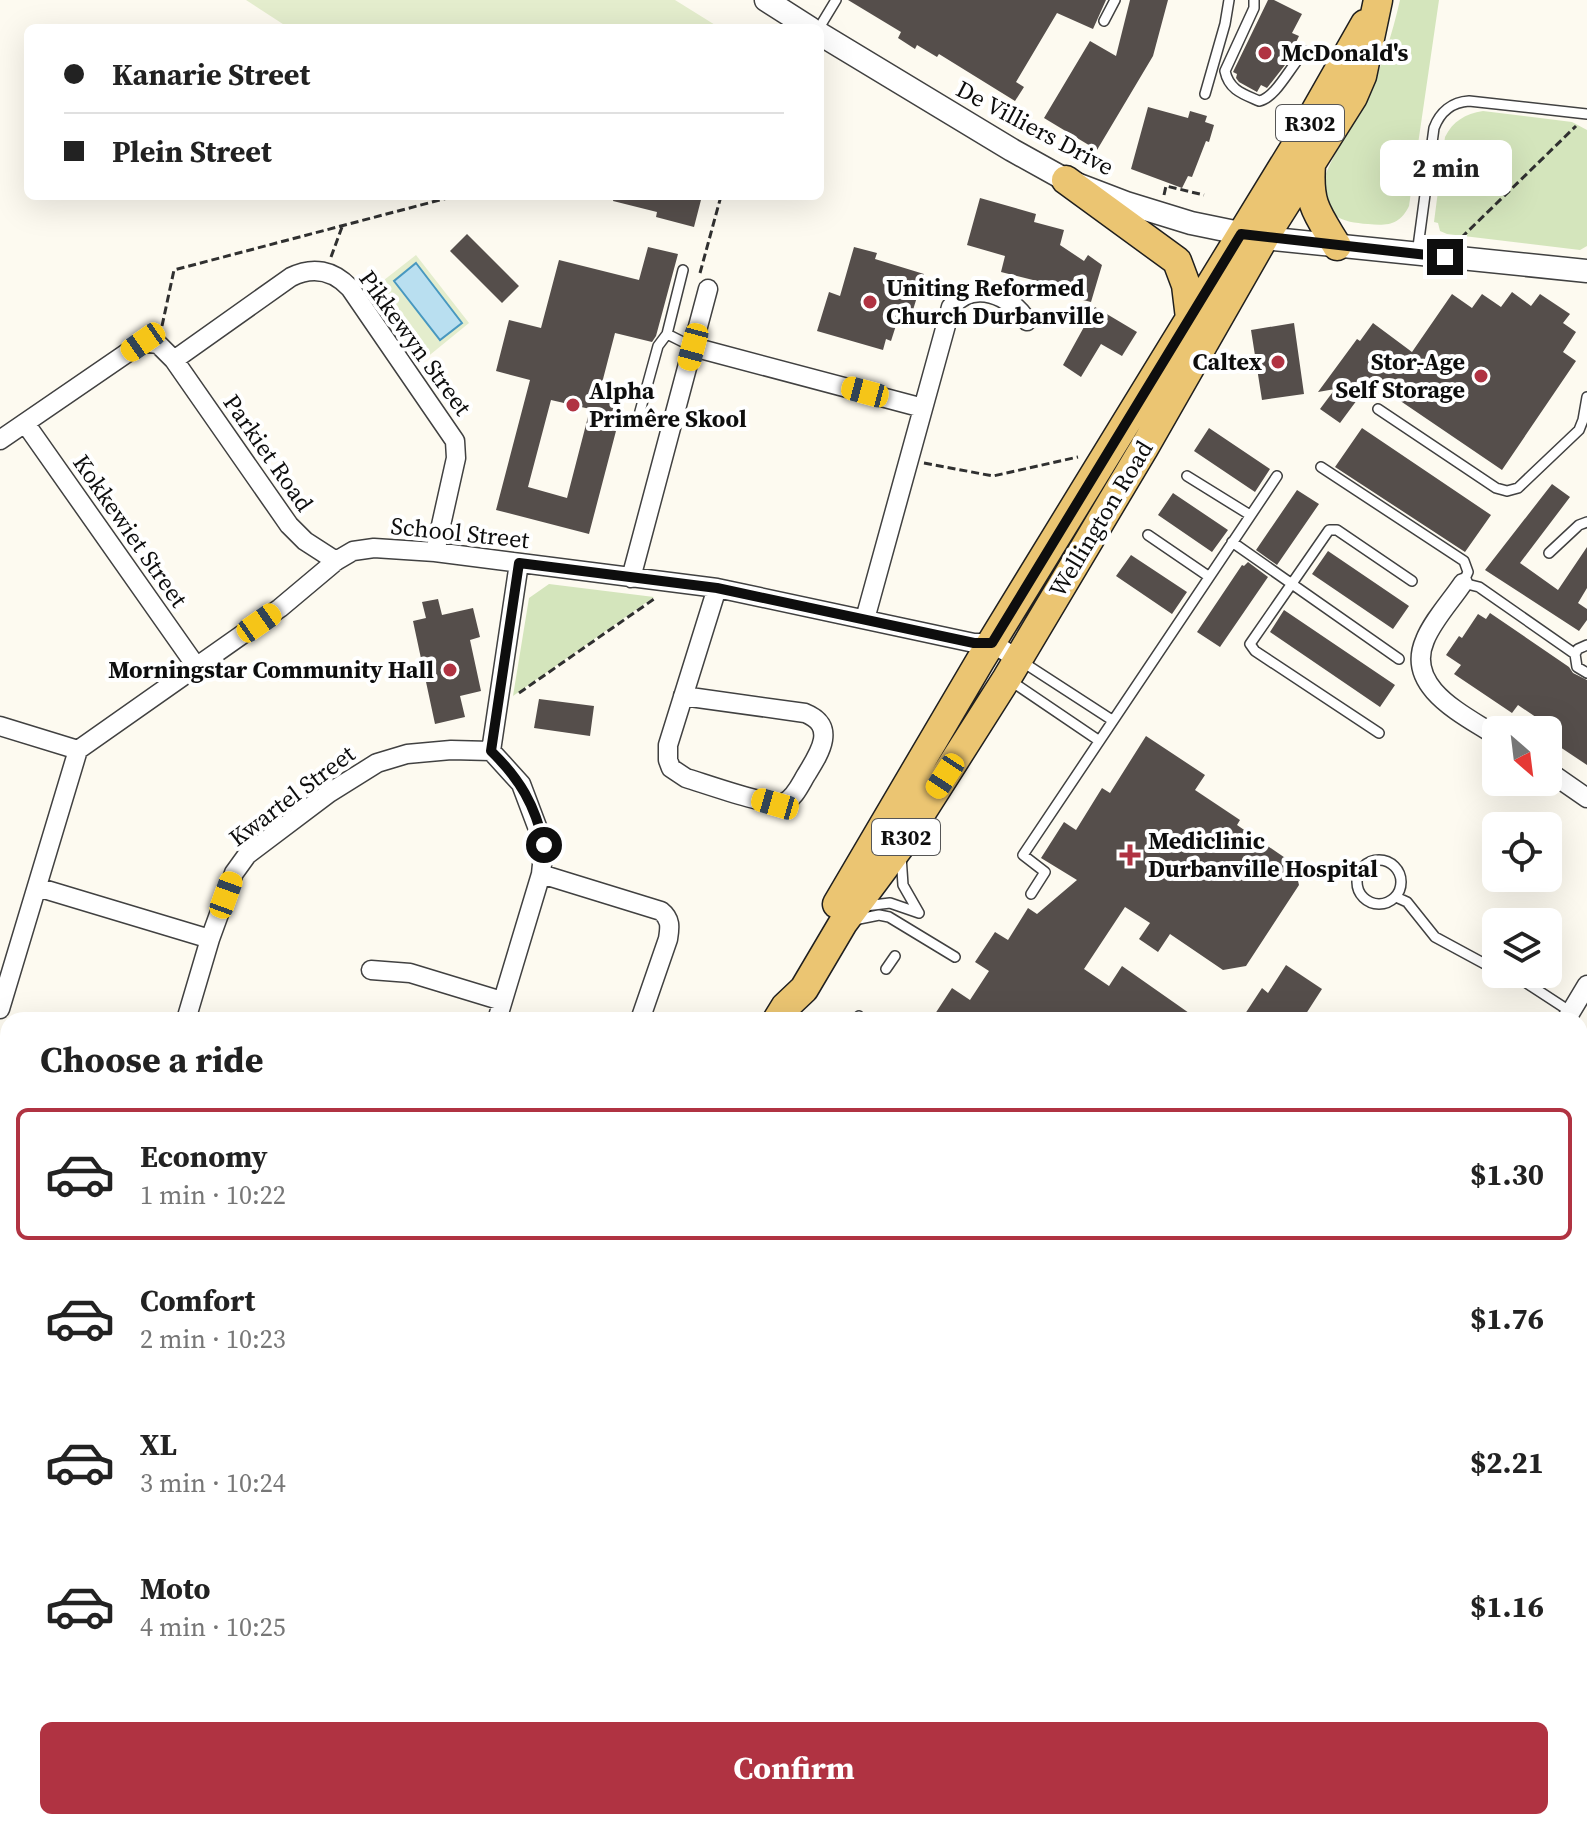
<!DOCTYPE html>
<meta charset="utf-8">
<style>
:root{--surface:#fff;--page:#f6f6f6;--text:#222;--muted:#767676;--line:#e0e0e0;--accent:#b03342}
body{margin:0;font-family:"Source Serif 4",serif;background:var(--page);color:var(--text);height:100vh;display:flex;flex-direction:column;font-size:30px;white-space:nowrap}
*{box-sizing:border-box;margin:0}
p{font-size:26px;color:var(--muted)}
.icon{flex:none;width:44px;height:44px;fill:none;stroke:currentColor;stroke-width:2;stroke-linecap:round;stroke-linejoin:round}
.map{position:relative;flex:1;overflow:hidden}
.drawer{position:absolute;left:0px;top:1012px;width:1588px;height:818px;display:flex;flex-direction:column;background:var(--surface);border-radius:24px 24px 0 0;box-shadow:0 8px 32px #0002}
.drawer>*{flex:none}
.hud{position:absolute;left:24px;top:24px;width:800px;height:176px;border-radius:12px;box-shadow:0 8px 32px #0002;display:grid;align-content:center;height:176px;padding:0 40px;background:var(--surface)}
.needle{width:52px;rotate:152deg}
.buttons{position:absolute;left:1482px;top:716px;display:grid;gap:16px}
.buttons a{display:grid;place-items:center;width:80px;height:80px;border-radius:12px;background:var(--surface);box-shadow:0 8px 32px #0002;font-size:40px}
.end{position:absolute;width:36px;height:36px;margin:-18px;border:10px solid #0e0e0e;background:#fff;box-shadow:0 0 0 4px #fff}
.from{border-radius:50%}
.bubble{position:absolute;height:56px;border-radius:12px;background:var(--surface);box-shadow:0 8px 32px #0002;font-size:26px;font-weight:700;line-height:56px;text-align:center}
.car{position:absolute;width:24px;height:48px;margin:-24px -12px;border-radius:10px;box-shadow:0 0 6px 2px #0007;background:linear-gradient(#f5c518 24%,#345 0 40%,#f5c518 0 76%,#345 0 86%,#f5c518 0)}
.hud b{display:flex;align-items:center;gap:28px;height:76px;font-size:30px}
.hud b+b{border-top:2px solid var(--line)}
.hud i{width:20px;height:20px;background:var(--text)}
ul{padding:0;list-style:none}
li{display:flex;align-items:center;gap:24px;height:132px;margin:0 16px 12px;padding:0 24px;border:4px solid transparent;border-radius:12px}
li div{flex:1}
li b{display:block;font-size:30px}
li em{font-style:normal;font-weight:700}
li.active{border-color:var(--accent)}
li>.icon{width:72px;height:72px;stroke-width:1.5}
h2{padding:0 40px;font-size:36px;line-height:96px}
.primary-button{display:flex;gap:16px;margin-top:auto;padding:16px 40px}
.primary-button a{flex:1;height:92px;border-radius:12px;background:var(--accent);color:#fff;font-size:32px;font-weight:700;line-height:92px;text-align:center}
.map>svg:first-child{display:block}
.green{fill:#d4e5bc}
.pitch{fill:#e4edcd}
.water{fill:#b9dff0;stroke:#4898c0;stroke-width:2}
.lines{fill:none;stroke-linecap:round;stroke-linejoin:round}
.stream{stroke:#4898c0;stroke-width:5}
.building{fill:#554e4b;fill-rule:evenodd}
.service-casing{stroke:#414141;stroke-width:12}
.minor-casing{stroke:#414141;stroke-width:21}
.tertiary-casing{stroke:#414141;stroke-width:25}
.secondary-casing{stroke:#303030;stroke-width:29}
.primary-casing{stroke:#1f1f1f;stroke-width:31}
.path{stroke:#303030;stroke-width:3;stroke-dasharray:8 4;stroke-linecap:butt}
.service{stroke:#fff;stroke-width:9}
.minor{stroke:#fff;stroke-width:18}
.tertiary{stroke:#fff;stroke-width:22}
.secondary{stroke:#f7eab1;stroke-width:26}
.primary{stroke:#ebc572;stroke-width:28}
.route{stroke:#0e0e0e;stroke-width:10}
.poi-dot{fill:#b03342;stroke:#fff;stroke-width:3}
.labels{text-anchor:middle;stroke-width:8;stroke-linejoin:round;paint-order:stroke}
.shield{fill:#fff;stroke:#565656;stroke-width:2}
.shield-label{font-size:22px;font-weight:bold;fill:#0e0e0e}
.poi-label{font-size:24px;font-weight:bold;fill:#0e0e0e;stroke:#fff;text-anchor:start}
.street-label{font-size:24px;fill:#0e0e0e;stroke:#fff}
</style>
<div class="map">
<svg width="1587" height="1829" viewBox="0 0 1587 1829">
<rect width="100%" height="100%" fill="#fdfaf0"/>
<path class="green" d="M1400,0H1439L1409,206C1400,225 1387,226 1368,224C1339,222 1320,215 1324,181C1325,168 1358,114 1366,99C1382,67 1392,35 1400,0Z
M1483,111L1572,122L1587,130V246L1580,250L1447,234L1440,231L1438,223L1434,222L1445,137C1453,121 1465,114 1483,111Z
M549,584L654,597L513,696L529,598Z
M8,1276V1318L0,1319V1277Z
M284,1822H467L466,1829H278Z
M1089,1822L1086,1829H968Z
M1113,1822H1276L1272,1829H1110Z"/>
<path class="pitch" d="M246,0H675L720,28H289Z
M416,255L469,323L420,363L370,291Z"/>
<path class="water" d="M416,263L462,323L440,340L394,281Z"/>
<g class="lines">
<path class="stream" d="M1212,1829L1228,1827"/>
</g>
<path class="building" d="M848,0H1106L1093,29L1057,13L1016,82L1024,87L1015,101L939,54L937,57L917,45L915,49L898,38L901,32Z
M1130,0H1168L1153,56L1097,150L1044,118L1090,41L1116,56Z
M1268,0H1274L1302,14L1292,33L1299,36L1285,65L1267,88L1261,85L1257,92L1239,82L1236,78L1237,74L1233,72Z
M1148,107L1188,118L1190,111L1207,116L1205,122L1214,125L1209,142L1206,141L1192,177L1188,176L1182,188L1131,169Z
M614,196H702L694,227L656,217L657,212L613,201Z
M980,198L1036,214L1034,222L1064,230L1060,245L1084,261L1088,255L1102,265L1091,302L1059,294L1061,287L1001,272L1005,256L967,245Z
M467,234L519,286L502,303L450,251Z
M648,247L678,254L656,336L652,342L615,333L602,383L627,389L589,534L496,510L530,380L496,371L509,320L541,328L559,260L639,280ZM551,400L590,409L567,498L528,487Z
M854,247L877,253L875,259L924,274L913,310L907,308L905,315L900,313L891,341L886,339L883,350L817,331L829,292L840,296Z
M1512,292L1531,306L1540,294L1570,314L1563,323L1576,332L1563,352L1576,361L1502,470L1371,381L1340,423L1320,409L1335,389L1318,392L1357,339L1360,341L1373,323L1412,352L1452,294L1472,308L1482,294L1501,307Z
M1095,307L1137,332L1122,356L1101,344L1081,377L1063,365Z
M1294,323L1304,394L1262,400L1251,330Z
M1209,428L1270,469L1255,492L1194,451Z
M1362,428L1491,515L1465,552L1335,467Z
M1552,484L1570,497L1520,563L1558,590L1587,547V588L1578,603L1587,609V620L1579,631L1485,570Z
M1297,490L1319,504L1277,565L1256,550Z
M1173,493L1228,530L1212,552L1158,515Z
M1328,551L1409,606L1393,629L1312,574Z
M1131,555L1187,592L1172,614L1116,576Z
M1248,562L1268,577L1220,647L1197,632L1242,565L1244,566Z
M438,599L442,615L473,608L480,637L470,640L481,691L460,696L465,717L435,724L413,621L426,618L422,602Z
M1284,610L1395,685L1380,707L1270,632Z
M1490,613L1569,667L1573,673L1587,680V765L1548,739L1549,726L1518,705L1512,713L1454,674L1461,665L1446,655L1459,636L1462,638L1478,614L1486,619Z
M539,699L594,706L590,736L534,728Z
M1146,736L1205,775L1195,790L1240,820L1237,825L1294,864L1299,885L1246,966L1223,970L1170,934L1158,952L1139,939L1150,923L1125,907L1084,969L1109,986L1122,966L1199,1020H931L952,988L970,1000L989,971L975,962L995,932L1008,940L1028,908L1037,914L1077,880L1041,858L1064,822L1076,830L1102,788L1110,793Z
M1286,965L1322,989L1302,1020H1241L1262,988L1268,993Z"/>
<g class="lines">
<defs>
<path id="service" d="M1254,0V8L1225,71C1229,90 1243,94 1259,101C1276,98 1291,65 1305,51
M1104,21L1115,0
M819,28L836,0
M1205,94L1225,24L1229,0
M1417,254L1434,128C1440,112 1452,102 1469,101L1587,114
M667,334L693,347
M1378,409L1496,488L1507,491L1518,488L1579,430L1583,420L1587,397
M639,415L658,346L667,334L683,270
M1321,467L1464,561L1468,572L1463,583L1479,587L1575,654
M1187,476L1250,515
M1148,535L1208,576
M1232,542L1399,659
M1549,553L1579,525L1587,522
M1587,645L1578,649L1575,654L1577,667L1587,673
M1021,661L1112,720
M1008,679L1098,740
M1379,733L1255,651L1250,644L1329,530H1337L1412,581
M901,856L903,885L919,913
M1357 882a22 22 0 1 1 44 0a22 22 0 1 1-44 0Z
M1031,894L1045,872L1023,855L1277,476
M1396,897L1407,902L1435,937L1496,970
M865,906L890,903L919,913
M854,920L879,915L889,917L955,957
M886,969L895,956
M1506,974L1522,980L1571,1012
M857,1020L859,1016
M1580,1139L1587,1144
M1580,1263L1583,1265
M610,1822L612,1829
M674,1829L684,1828L693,1822"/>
<path id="minor" d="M693,347L923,408
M174,360L289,525L305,541L336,561
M25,423L196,666
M0,440L143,342L158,344L174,360L291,277C313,266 333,270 350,288L455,441L456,458L435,552
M631,578L708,289
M1463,583C1451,601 1433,620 1425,640C1404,688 1465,715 1496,736
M865,619L951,307C973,279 1011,295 1027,321
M683,696L805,713C838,726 819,754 806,775C800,785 794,799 783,803C770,807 703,783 686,778L671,768L668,760V745L717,588
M0,726L78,750
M491,751L521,784L544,845L541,874L497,1020
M1548,771L1587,798
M541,874L661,911C671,919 670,927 668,939L640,1020
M37,887L210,939
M371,970L410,973L502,1001
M0,1009L78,750L280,608L336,561L353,551L374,548L435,552L717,588L974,643H992L1018,659
M186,1020L210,939L234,873L247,855L329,793L377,763L407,754L451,750L491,751L519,563
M1566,1020L1587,985
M0,1437L8,1436
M1580,1597L1587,1585
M1512,1822L1522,1829
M4,1829L11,1822
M1097,1829L1101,1822
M1443,1829L1447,1822"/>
<path id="tertiary" d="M766,0L810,28
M820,34L1012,150L1066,180L1126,203L1191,223L1264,238L1587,271"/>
<path id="secondary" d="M0,1259L8,1258"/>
<path id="primary" d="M1311,164C1308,205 1317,213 1337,246
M1066,180L1177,261L1186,285L1190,318
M837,904L980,661L1295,147L1365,24
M777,1020L785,1007L804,989L843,923L901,845L1007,678L1144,448L1264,238L1353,97L1362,76L1378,0
M250,1829L256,1822"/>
</defs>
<use href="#service" class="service-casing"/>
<use href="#minor" class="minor-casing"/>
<use href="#tertiary" class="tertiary-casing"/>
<use href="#secondary" class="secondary-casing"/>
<use href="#primary" class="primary-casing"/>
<path class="path" d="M1164,195L1166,186L1204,195
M1461,238L1576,126
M331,257L342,227
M700,273L721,196
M162,326L174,270L455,196
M924,463L993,476L1078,457
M519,693L654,599"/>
<use href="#service" class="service"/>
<use href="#minor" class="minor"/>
<use href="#tertiary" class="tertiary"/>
<use href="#secondary" class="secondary"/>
<use href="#primary" class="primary"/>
</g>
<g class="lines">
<path class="route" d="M544,845C535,805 520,779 491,751L519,563L717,588L974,643H992L1241,234L1445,257"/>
</g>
<g class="poi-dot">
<circle cx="1265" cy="53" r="8"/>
<circle cx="870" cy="302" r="8"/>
<circle cx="1278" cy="362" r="8"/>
<circle cx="1481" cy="376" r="8"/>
<circle cx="573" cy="405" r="8"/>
<circle cx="450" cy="670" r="8"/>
<path d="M1126 843h8v8h8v8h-8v8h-8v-8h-8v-8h8z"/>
</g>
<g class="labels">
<g class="shield">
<rect x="1276" y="105" width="68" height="36" rx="6"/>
<rect x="872" y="819" width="68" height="36" rx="6"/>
</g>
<g class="shield-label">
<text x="1310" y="131">R302</text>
<text x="906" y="845">R302</text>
</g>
<g class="poi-label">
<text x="1281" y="61">McDonald's</text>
<text x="886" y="296">Uniting Reformed<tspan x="886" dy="28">Church Durbanville</tspan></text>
<text x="1262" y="370" text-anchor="end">Caltex</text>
<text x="1465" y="370" text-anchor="end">Stor-Age<tspan x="1465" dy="28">Self Storage</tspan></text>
<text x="589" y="399">Alpha<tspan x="589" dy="28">Primêre Skool</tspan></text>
<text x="434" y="678" text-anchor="end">Morningstar Community Hall</text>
<text x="1148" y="849">Mediclinic<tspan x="1148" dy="28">Durbanville Hospital</tspan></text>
</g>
<g class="street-label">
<text transform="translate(1035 128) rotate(28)" y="8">De Villiers Drive</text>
<text transform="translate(415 343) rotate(54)" y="8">Pikkewyn Street</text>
<text transform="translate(268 453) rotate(55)" y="8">Parkiet Road</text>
<text transform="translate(1101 519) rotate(-59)" y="8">Wellington Road</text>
<text transform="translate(130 531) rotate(55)" y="8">Kokkewiet Street</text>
<text transform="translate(460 533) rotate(6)" y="8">School Street</text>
<text transform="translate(292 796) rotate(-37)" y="8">Kwartel Street</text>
</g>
</g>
</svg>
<div class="buttons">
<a><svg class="needle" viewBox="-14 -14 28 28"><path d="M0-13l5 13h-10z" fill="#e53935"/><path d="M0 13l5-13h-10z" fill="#767676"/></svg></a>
<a><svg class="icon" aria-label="locate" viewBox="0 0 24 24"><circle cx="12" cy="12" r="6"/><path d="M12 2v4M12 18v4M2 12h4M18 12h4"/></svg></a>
<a><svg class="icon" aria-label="layers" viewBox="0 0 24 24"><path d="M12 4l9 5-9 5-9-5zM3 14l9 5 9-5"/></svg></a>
</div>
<i class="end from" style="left:544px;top:845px"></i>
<i class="end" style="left:1445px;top:257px"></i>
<div class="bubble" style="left:1380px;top:140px;width:132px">2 min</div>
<i class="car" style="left:143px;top:342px;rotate:235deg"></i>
<i class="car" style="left:693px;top:347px;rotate:195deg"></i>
<i class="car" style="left:865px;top:392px;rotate:285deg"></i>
<i class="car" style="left:259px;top:623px;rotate:55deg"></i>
<i class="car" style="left:945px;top:776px;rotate:213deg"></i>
<i class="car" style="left:775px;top:804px;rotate:286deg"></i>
<i class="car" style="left:226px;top:895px;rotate:20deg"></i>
<div class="hud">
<b><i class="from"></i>Kanarie Street</b>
<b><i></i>Plein Street</b>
</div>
<section class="drawer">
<h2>Choose a ride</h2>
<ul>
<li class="active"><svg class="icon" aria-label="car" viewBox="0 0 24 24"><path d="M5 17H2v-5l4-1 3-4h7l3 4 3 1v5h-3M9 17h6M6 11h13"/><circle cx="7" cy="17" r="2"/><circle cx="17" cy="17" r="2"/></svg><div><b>Economy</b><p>1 min · 10:22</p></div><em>$1.30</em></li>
<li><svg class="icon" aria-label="car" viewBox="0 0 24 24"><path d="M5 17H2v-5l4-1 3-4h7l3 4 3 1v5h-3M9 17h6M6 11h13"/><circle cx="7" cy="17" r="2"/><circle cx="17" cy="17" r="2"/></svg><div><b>Comfort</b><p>2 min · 10:23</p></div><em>$1.76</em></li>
<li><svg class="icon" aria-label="car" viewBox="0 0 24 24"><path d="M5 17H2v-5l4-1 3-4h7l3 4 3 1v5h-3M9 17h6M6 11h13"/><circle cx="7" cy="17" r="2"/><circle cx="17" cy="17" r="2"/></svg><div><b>XL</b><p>3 min · 10:24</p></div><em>$2.21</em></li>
<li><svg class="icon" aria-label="car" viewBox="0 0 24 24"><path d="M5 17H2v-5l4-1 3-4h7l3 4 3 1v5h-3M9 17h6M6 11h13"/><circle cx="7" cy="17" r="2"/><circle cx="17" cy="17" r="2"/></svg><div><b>Moto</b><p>4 min · 10:25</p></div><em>$1.16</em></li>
</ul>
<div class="primary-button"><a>Confirm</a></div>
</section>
</div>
